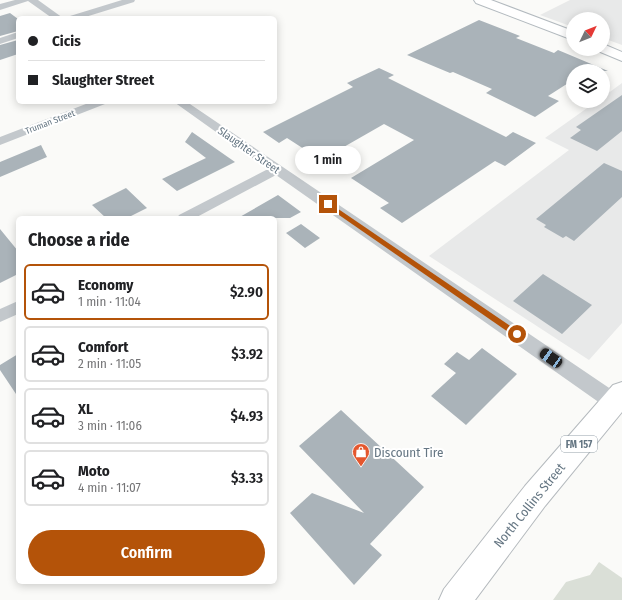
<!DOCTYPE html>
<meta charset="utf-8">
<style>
:root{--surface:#fff;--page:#f2f2f2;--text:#202124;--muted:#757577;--line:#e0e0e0;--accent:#b45309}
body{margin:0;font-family:"Fira Sans Condensed",sans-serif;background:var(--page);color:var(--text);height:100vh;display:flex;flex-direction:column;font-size:15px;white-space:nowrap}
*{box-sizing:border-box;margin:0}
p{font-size:13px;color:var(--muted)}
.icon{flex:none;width:22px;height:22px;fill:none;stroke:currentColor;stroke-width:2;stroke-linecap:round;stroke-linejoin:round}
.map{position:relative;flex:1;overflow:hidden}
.panel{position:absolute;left:16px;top:216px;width:261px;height:368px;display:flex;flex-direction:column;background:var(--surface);border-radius:6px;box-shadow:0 2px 10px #0003}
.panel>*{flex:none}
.banner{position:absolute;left:16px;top:16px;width:261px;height:88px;border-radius:6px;box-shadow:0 2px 10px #0003;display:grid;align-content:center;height:88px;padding:0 12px;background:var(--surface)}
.needle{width:26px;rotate:47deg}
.tools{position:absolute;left:566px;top:12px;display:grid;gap:8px}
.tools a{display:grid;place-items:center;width:44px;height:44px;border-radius:50%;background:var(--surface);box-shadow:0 2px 10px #0003;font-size:20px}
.end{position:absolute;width:18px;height:18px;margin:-9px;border:5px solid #b45309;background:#fff;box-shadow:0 0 0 2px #fff}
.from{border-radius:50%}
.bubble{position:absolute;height:28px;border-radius:14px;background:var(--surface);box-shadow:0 2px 10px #0003;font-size:13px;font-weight:600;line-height:28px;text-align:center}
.car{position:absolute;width:12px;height:24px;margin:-12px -6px;border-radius:5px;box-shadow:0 0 3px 1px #0007;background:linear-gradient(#222 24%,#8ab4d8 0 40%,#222 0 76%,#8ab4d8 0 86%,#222 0)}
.banner b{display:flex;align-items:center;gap:14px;height:38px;font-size:15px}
.banner b+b{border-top:1px solid var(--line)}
.banner i{width:10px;height:10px;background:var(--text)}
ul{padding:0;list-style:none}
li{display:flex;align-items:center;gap:12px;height:56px;margin:0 8px 6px;padding:0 4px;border:2px solid var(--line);border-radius:6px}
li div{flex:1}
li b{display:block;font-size:15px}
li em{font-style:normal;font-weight:600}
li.on{border-color:var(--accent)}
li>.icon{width:36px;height:36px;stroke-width:1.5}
h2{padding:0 12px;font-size:18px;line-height:48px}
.button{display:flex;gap:8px;margin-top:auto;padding:8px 12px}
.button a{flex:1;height:46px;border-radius:24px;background:var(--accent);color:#fff;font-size:16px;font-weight:600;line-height:46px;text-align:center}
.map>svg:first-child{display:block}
.built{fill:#e8e9e9}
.green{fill:#dadfd7}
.building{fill:#aab3b9}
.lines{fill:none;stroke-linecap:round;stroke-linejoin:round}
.secondary-casing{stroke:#b3babf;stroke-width:2}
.primary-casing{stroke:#b5babe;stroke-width:2}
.minor{fill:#c3c8cc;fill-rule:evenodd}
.secondary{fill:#fff;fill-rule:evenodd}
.primary{fill:#fff;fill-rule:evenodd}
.route{fill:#b45309}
.labels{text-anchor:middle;stroke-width:4;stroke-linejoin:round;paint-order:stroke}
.far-street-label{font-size:9px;fill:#657683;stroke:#fff}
.shield{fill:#fff;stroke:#939fa8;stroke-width:1}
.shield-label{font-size:10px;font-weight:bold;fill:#657683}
.street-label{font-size:11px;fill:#657683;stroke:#fff}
.near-poi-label{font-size:13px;fill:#657683;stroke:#fff;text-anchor:start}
.near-street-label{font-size:13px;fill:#657683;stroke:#fff}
</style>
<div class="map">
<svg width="622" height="600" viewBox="0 0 622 600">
<rect width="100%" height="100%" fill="#fafaf8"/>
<path class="built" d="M570,0H622V45L603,38V19H573V27L540,15Z
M622,83V323L589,360L429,256L569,150L545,138L597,101H603V97Z"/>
<path class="green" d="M599,562L622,578V600H553L566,582L590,575Z"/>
<path class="building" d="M10,13L18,19V31L0,36V16Z
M479,20L520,36L516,38L554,53L558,50L608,71H573V80L548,96L559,101L535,117L486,93L492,89L453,72L450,73L407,55Z
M18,40V54L0,60V45Z
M379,68L394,75L388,78L506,137L513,132L536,143L505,166L495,161L402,223L380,208L389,203L351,178L414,140L384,124L321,160L287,138L279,143L263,132L353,87L347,83Z
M622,95V131L597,151L570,138L581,130L576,127Z
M192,132L235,162L177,191L162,179L206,158L185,142Z
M41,145L47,157L0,177V162Z
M604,163L622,171V197L574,241L566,236L563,238L544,227L546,225L536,219Z
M126,188L147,208L127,218H106L92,205Z
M278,195L301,212L290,218H238Z
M301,224L320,238L305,248L286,233Z
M0,229L18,251V274L0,283Z
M543,274L592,305L562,334L513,301Z
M482,348L517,374L466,425L431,396L456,373L444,364L457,352L469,360Z
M18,354V397L0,370V365Z
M341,410L424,487L370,544L382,555L354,585L290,513L312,493L364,513L299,446Z"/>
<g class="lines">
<defs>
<path id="secondary" d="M474,0H491L573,31V40L476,3Z
M603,44L622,52V61L598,51L597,49H603Z"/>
<path id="primary" d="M622,382V412L545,506L475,600H439L444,589L525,486L613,385Z"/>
</defs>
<use href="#secondary" class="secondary-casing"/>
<use href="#primary" class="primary-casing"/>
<path class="minor" d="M15,0H38L63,18H52L28,1L0,10V4Z
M122,0H135L134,2L82,18H68L70,16Z
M18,32V38L0,44V38Z
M91,102H107L105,104L0,145V137Z
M174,102H187L621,396L622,399L621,408L614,410L607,408L276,175L195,218H177L179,215L268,169Z
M18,301V314L0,322V309Z"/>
<use href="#secondary" class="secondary"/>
<use href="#primary" class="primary"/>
</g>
<path class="route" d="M328,202L519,332V336H514L326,206V203Z"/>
<defs>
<symbol id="shop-pin" viewBox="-11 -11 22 30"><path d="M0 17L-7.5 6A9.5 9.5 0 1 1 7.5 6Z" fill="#e4572e" stroke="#fff"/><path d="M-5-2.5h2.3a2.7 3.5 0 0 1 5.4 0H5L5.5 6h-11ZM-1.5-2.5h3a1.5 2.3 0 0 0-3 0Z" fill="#fff"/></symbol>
</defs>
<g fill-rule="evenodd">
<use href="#shop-pin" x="351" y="442" width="20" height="27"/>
</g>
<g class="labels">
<g class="far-street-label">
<text transform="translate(50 122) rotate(-21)" y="3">Truman Street</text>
</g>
<rect class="shield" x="561" y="436" width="36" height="16" rx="3"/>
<g class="shield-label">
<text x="579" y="448">FM 157</text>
</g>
<g class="street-label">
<text transform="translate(249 150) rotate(35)" y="4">Slaughter Street</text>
</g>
<g class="near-poi-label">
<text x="374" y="457">Discount Tire</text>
</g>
<g class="near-street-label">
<text transform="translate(529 505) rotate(-51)" y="5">North Collins Street</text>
</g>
</g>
</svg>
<div class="tools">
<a><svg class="needle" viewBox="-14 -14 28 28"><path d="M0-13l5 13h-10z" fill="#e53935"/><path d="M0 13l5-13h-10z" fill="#757577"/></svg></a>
<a><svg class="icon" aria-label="layers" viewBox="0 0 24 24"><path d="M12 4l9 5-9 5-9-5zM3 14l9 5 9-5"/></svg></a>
</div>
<i class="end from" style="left:517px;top:334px"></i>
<i class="end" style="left:328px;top:204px"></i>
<div class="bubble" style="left:295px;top:146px;width:66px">1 min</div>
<i class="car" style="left:551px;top:358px;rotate:304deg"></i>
<div class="banner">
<b><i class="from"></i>Cicis</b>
<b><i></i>Slaughter Street</b>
</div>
<section class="panel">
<h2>Choose a ride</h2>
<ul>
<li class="on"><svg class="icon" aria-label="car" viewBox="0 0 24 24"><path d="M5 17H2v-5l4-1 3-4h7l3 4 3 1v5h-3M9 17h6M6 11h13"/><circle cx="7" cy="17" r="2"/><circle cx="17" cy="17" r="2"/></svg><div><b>Economy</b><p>1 min · 11:04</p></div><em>$2.90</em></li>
<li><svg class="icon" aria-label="car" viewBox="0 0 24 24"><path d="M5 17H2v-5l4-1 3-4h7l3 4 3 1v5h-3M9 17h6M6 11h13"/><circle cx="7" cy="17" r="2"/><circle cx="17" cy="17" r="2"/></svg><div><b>Comfort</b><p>2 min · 11:05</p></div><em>$3.92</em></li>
<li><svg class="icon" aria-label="car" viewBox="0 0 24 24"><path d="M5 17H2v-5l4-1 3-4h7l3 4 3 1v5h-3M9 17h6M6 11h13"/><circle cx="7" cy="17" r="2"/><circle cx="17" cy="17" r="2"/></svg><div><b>XL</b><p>3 min · 11:06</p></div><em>$4.93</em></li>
<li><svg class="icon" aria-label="car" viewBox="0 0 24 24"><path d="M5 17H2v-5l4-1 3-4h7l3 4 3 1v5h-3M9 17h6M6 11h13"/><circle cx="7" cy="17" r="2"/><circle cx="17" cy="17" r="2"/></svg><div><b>Moto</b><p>4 min · 11:07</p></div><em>$3.33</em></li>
</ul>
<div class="button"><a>Confirm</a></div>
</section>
</div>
